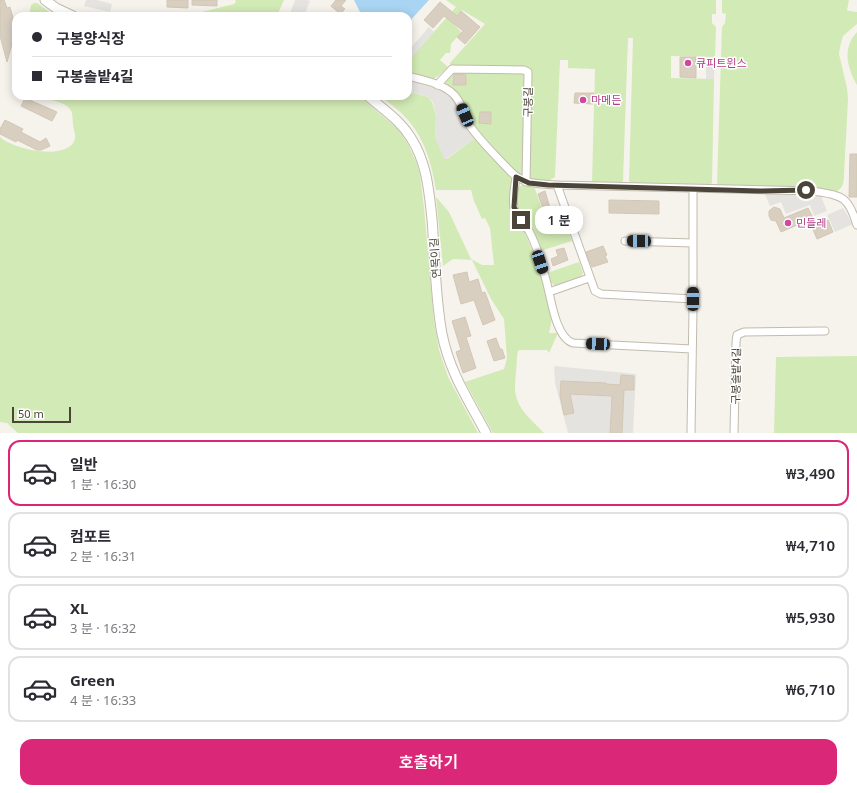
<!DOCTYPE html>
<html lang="ko">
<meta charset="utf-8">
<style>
:root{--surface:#fff;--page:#f2f2f3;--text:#2b2b33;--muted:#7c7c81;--line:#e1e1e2;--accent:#db2777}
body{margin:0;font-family:"Noto Sans","Noto Sans KR",sans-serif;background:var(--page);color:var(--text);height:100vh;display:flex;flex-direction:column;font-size:15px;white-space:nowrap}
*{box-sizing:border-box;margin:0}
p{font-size:13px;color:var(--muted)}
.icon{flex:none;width:22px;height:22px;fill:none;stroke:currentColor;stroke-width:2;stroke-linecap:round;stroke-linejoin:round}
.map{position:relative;height:433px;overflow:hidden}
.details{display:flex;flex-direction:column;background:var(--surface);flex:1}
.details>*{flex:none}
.guide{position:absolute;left:12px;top:12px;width:400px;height:88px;border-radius:12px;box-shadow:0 2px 10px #0003;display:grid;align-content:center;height:88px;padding:0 20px;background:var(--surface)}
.scale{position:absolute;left:12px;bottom:10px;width:59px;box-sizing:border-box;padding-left:4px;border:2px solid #4b4439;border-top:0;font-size:11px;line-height:14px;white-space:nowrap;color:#4b4439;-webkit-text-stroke:3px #fff;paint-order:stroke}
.end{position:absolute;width:18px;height:18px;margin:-9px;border:5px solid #4b4439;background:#fff;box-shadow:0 0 0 2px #fff}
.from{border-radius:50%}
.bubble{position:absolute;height:28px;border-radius:12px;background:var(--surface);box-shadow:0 2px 10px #0003;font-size:13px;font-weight:600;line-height:28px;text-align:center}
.car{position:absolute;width:12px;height:24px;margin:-12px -6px;border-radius:5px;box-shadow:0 0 3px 1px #0007;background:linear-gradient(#222 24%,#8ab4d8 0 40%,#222 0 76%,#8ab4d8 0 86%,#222 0)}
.guide b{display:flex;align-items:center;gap:14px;height:38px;font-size:15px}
.guide b+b{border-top:1px solid var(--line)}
.guide i{width:10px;height:10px;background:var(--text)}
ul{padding:7px 0 0;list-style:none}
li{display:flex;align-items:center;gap:12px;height:66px;margin:0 8px 6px;padding:0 12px;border:2px solid var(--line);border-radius:12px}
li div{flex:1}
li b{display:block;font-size:15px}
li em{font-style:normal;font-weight:600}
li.current{border-color:var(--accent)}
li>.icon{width:36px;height:36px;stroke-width:1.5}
.primary-button{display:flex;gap:8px;margin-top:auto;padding:8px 20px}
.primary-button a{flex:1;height:46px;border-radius:12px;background:var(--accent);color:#fff;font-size:16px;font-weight:600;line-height:46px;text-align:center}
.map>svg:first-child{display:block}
.green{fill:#d2eab5}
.parking{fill:#e5e3e0}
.water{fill:#a9d4f2}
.building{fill:#d8cfc1;stroke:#d3c7b4}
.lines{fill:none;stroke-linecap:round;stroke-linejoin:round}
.minor-casing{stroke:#c2bbae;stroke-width:9}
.tertiary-casing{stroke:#c2bbae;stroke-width:11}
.minor{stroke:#fff;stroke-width:7}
.tertiary{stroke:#fff;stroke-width:9}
.route{stroke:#4b4439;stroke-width:5}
.hotel-dot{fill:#d1479c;stroke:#fff;stroke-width:1.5}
.labels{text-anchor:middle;stroke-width:3;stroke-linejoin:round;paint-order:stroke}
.hotel-label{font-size:11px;fill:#b23c85;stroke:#fff;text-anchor:start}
.street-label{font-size:11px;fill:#4b4439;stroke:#fff}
</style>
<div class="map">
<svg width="857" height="433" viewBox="0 0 857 433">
<rect width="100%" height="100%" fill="#f6f3ec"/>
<path class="green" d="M235,0H284L277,16H204L202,12L234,4L236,2Z
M446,0H716V14H712V23L716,27L715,57L671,56V78L714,79L712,183L708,186L631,183L629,181L633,38H628L623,181L620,183H592L595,69L568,68V60H560L555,177L548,181L533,180L527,179L514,171L474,125L459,95L446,86V81L453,72L450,63L485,24L462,10L451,21L461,32L451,44L450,53H446L440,60L448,67C430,85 430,80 408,72V61L456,7Z
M722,0H849L847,10L849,11L857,12V24L843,36L840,47L839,54L847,88L848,99L844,175C844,182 843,188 837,191C798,185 759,187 720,186L717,183L722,27L725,23L726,14L722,13Z
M34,3H37L55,16H29L31,5Z
M857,32V85C847,67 842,48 857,32Z
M414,93L428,97L432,102L436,116L435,137L447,159L475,138L511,178L512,181L510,208L524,230L540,270L552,319L549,333H558L549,353L547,350H520L518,351L517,356C517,366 515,376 515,387C515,408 531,419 544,433H493L465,382L504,369L507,358L504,319L491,299L472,260L453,259L443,266L436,197L449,212L471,259L482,265H494L490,228L485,218L482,219L474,201L471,190H436C432,165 425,139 407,119C399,110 389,103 380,96H392L396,99L408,96V94Z
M40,96H359L398,129L408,144L417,164L420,175L424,208L434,321L439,350L448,377L478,433H18L7,423L0,422V137C12,149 68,162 75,139C76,134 73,129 73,124C72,118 74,112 68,107C61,101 49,100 40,96Z
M523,184L534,186L549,228L565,222L572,241L540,251L533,231L517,207L518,188Z
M579,262L583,273L580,278L556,286L551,283L547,273Z
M857,356V433H774L776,357Z"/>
<path class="parking" d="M86,0H97L112,4L110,12L84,6Z
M295,0H306L310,1L304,16H289Z
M429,27L434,32L411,58L408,56V51Z
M706,57H715L714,79H706Z
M408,80L436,89L447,94L453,100L465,126L475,138L446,159H444L435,137L436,116L433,102L428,97L422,95L414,93L408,94Z
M765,194L816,195L821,196L827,211L814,216L810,205L786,214L781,202L770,206Z
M843,208L853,224L835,232L827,215Z
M555,366L636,374L633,433H568L555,383L554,367Z"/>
<path class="water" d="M354,0H429L408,23V16H362Z"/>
<path class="building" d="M0,0H4L7,8L10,7L16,29L7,62L0,36Z
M167,0H188V8L167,7Z
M192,0H217V6L192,5Z
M336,0H346L341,6L345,9L340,14L331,6Z
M440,2L457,16L461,11L480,27L465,44L457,37L463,31L444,16L433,28L424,20Z
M680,57H696V78L680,77Z
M454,74L466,75V85H453Z
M575,93H594L593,104L574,103Z
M25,98L57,112L52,121L21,106Z
M480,112H491V124L479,123Z
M5,120L23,129L21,132L40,142L46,138L50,146L41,150H37L17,140L16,142L0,134V129Z
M850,154H857V197H849Z
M545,191L550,208L556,206L558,213L546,217L538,194Z
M609,200L659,201V214L609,213Z
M774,207L780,209L784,218L808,208L813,218L781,232L776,221L771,220L769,216V211Z
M828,220L833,232L817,239L812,227Z
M603,246L607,255L605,256L608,262L592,267L586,252Z
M564,248L568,260L553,266L551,259L558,256L556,250Z
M467,272L469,282L478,279L482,293L485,292L495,320L483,325L474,300L461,304L453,275Z
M465,317L471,336L466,337L476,368L463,373L456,352L461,350L452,321Z
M496,338L500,349H502L505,358L494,361L487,341Z
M621,375L634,376V390H624L622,433H610L612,396L570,394L574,413L564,415L560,395L561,381L606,383V384L620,385Z"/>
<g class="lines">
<defs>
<path id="minor" d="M408,76C422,80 440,83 451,92C462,100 463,116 470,126C482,143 498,158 511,172C524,185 541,184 559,185L813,191C842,196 848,195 857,225
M437,85L452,69L524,70L528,72L526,182
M516,177C515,186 512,198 514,208C516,217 524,223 529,231C537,246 542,264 546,280C551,297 555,337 573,343L692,349
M557,185L595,291L601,294L693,299
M625,241L693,243
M549,292L589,278
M691,433L693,309V189
M734,433L736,342L737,335L744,332L825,331"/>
<path id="tertiary" d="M45,0L56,8L73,16
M368,96C383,109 400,120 411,138C427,163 429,191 432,219C435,257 435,296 442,334C450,373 468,399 486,433"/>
</defs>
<use href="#minor" class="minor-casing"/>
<use href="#tertiary" class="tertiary-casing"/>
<use href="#minor" class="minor"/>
<use href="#tertiary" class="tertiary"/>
</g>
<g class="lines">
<path class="route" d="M521,220L514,207L516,177L529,183L548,185L759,191L806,190"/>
</g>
<g class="hotel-dot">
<circle cx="688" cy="63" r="4"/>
<circle cx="583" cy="100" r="4"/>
<circle cx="788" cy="223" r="4"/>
</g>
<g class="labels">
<g class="hotel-label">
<text x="696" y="67">큐피트윈스</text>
<text x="591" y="104">마메든</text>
<text x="796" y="227">민들레</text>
</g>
<g class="street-label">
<text transform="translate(528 102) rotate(-89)" y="4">구봉길</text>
<text transform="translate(435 258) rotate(-94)" y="4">연목이길</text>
<text transform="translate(736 376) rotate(-89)" y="4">구봉솔밭4길</text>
</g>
</g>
</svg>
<div class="scale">50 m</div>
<i class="end from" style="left:806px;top:190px"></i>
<i class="end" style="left:521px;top:220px"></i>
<div class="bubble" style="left:535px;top:206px;width:48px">1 분</div>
<i class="car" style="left:465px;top:115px;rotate:337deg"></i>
<i class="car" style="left:639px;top:241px;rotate:271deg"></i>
<i class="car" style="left:540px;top:262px;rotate:162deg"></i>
<i class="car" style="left:693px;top:299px;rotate:0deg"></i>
<i class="car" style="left:598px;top:344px;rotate:273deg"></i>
<div class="guide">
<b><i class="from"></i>구봉양식장</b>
<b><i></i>구봉솔밭4길</b>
</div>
</div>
<section class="details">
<ul>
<li class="current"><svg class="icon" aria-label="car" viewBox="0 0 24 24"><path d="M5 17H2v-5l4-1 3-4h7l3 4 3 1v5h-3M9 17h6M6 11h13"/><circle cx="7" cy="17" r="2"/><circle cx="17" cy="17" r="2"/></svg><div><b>일반</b><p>1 분 · 16:30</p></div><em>₩3,490</em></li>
<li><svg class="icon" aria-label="car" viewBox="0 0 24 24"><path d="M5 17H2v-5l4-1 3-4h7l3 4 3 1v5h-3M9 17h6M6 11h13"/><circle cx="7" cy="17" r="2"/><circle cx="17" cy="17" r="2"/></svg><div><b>컴포트</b><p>2 분 · 16:31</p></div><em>₩4,710</em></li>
<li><svg class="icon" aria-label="car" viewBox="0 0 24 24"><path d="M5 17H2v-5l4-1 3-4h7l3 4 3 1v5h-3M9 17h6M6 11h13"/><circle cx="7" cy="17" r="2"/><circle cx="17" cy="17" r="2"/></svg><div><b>XL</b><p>3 분 · 16:32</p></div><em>₩5,930</em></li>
<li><svg class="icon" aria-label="car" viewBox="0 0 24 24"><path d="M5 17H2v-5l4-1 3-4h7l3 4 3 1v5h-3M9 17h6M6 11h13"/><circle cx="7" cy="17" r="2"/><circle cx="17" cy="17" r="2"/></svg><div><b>Green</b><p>4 분 · 16:33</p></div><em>₩6,710</em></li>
</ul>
<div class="primary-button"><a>호출하기</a></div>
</section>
